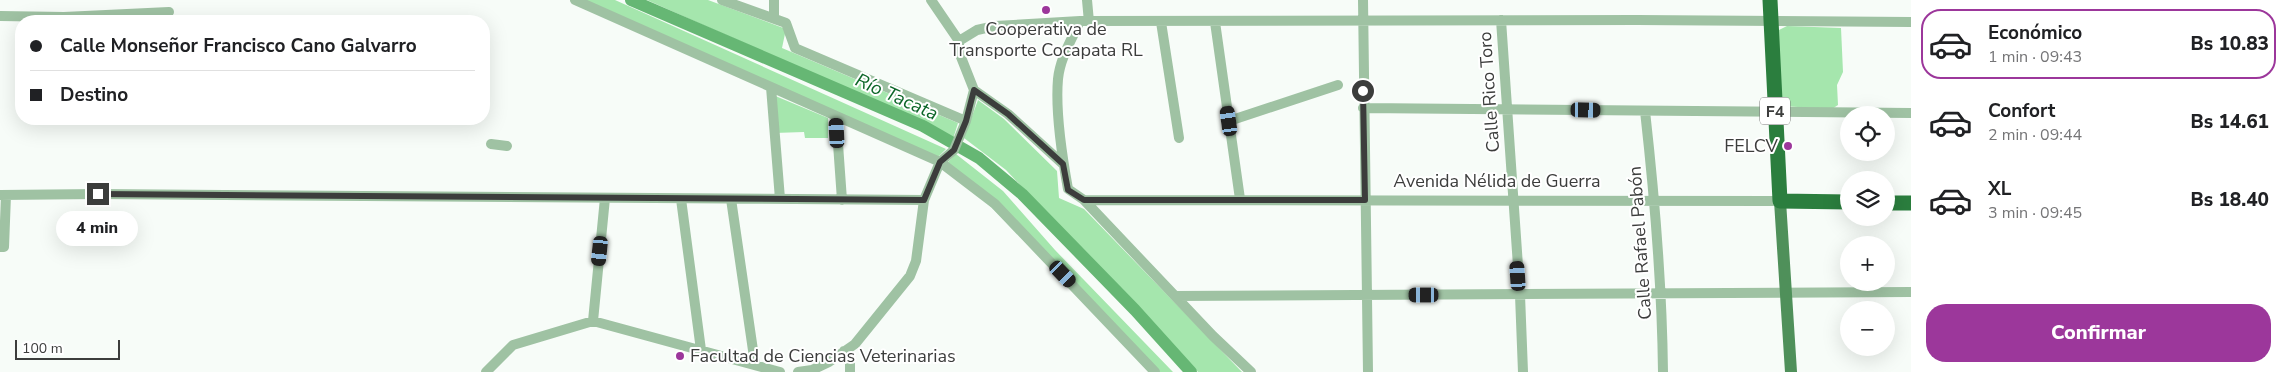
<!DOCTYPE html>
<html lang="es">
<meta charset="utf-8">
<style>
:root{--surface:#fff;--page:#f2f2f2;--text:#202124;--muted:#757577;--line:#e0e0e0;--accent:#9c379b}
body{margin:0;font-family:"Nunito Sans",sans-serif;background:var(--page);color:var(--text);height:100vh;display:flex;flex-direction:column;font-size:19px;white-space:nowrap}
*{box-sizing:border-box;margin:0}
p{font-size:16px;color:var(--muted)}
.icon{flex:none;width:28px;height:28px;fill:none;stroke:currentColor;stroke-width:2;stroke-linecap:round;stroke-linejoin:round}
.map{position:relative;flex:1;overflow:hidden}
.details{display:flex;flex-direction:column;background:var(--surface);width:375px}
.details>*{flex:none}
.guide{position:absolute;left:15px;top:15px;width:475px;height:110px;border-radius:20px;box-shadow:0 5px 20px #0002;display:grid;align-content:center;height:110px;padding:0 15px;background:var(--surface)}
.tools{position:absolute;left:1840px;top:106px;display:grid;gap:10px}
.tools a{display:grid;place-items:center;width:55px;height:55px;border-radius:50%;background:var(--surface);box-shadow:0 5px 20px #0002;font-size:25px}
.scale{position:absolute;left:15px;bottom:12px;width:105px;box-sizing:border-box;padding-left:5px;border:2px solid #3c3d3c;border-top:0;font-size:14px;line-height:18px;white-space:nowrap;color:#3c3d3c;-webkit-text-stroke:4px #fff;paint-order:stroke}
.end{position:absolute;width:22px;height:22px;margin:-11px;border:6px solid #3c3d3c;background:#fff;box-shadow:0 0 0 2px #fff}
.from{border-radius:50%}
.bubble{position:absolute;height:35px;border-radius:18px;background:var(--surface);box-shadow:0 5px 20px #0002;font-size:16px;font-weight:800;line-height:35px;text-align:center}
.car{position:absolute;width:15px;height:30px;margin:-15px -8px;border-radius:6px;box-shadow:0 0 4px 1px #0007;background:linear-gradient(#222 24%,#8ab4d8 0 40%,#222 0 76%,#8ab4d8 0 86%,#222 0)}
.guide b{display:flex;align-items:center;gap:18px;height:48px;font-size:19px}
.guide b+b{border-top:1px solid var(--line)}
.guide i{width:12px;height:12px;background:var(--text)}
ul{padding:9px 0 0;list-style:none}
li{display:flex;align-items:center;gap:15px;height:70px;margin:0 10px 8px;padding:0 5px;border:2px solid transparent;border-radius:20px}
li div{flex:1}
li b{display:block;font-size:19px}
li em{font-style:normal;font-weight:800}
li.selected{border-color:var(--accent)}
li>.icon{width:45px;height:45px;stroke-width:1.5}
.button{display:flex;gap:10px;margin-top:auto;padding:10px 15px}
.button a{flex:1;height:58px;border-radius:20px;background:var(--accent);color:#fff;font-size:20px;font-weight:800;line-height:58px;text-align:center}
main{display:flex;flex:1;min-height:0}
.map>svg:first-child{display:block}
.green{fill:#a5e6ad}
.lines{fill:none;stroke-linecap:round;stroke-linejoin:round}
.river{stroke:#66b774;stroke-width:12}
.minor{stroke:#9fc2a3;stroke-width:10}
.major{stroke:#4f905a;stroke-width:12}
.highway{stroke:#2b7e3e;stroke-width:15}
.route{stroke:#3c3d3c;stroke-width:6}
.poi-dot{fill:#9c379b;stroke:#fff;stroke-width:2}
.labels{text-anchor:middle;stroke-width:4;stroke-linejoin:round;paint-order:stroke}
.shield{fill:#fff;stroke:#767776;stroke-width:1}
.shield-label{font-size:16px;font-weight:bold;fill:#3c3d3c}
.poi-label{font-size:18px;fill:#3c3d3c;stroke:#fff}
.street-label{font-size:18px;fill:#3c3d3c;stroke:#fff}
.water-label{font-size:19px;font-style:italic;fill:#0d6729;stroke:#fff}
</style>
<main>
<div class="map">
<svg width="1911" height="372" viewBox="0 0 1911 372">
<rect width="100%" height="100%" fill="#f7fcf8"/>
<path class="green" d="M585,0H615L946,149L937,158Z
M647,0H708L786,29L782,48L958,123L953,139C853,88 749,46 647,0Z
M1787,26L1841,28L1843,72L1837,85L1838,105L1832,109L1781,106L1777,34L1779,30Z
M773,95L828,118V138H805L804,132L774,133Z
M978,100L1004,119L1057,171L1059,198L1084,209L1242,372H1198L1006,170L964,138Z
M956,154L1003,191L1055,250L1173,372H1157L947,163Z"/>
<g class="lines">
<path class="river" d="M631,0L923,126L979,158L1022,194L1135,310L1191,372"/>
<path class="minor" d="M575,0L940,162L995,204L1155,372
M722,0L786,23L795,48L966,121
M774,0V17
M931,0L959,41V52L974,90L1008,114L1063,164
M1087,0L1089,22
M1363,0L1368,372
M0,16L64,17L169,12
M1501,20L1520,295L1523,372
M1080,21C1072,39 1060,58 1058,79C1055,113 1062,156 1068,189L1084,200L1213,336L1251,372
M1161,22L1179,138
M1215,22L1240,199
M959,41L977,30L995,26L1080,21L1637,20L1911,22
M771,87L780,199
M1363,108L1911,113
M1645,111C1655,200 1662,283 1663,372
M836,116L842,200
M1229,121L1338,85
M491,144L507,146
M0,195L98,194L924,200
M681,199L701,350
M731,199L755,364
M1084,200L1780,201
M0,247H4L6,195
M1175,296L1911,292
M593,321L605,198
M844,351L850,362V372
M486,372L513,345L593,321L780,372
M798,372L812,370L829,362L855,344L910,276L916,261L924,200L940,162L954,150L966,121L974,90"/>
<path class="major" d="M1780,201L1791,372"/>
<path class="highway" d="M1770,0L1780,201L1849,202
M1886,203H1911"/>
</g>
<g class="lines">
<path class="route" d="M98,194L924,200L940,162L954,150L966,121L974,90L1008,114L1063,164L1068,190L1084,200H1365L1363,91"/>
</g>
<g class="poi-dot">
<circle cx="1046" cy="10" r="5"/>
<circle cx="1788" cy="146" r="5"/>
<circle cx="680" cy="356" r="5"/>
</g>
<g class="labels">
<rect class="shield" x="1760" y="97.5" width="30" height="27" rx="4"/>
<g class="shield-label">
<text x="1775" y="117">F4</text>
</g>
<g class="poi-label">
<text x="1046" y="35">Cooperativa de<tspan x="1046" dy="21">Transporte Cocapata RL</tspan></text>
<text x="1778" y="152" text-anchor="end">FELCV</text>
<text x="690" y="362" text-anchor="start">Facultad de Ciencias Veterinarias</text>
</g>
<g class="street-label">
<text transform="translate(1489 92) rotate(-94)" y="6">Calle Rico Toro</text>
<text x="1497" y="187">Avenida Nélida de Guerra</text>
<text transform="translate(1640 243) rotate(-94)" y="6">Calle Rafael Pabón</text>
</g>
<g class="water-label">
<text transform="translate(897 96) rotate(24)" y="7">Río Tacata</text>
</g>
</g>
</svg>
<div class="tools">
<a><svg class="icon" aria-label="locate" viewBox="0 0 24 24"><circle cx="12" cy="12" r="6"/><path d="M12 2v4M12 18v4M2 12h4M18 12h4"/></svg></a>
<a><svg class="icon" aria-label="layers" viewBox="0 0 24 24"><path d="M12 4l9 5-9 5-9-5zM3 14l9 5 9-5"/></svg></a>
<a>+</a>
<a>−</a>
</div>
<div class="scale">100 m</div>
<i class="end from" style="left:1363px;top:91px"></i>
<i class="end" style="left:98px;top:194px"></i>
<div class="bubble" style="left:56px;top:211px;width:82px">4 min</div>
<i class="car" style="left:1586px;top:110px;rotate:91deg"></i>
<i class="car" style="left:1229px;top:121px;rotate:352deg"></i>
<i class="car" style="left:837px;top:133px;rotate:357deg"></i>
<i class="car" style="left:600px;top:251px;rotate:186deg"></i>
<i class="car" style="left:1063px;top:274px;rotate:136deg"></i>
<i class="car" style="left:1518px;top:276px;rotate:356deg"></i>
<i class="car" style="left:1424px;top:295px;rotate:270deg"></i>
<div class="guide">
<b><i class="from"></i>Calle Monseñor Francisco Cano Galvarro</b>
<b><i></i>Destino</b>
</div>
</div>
<section class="details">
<ul>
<li class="selected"><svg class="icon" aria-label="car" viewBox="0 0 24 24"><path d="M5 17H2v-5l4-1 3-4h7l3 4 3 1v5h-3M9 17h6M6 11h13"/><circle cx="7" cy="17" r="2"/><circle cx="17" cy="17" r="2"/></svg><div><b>Económico</b><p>1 min · 09:43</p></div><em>Bs 10.83</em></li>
<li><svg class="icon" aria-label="car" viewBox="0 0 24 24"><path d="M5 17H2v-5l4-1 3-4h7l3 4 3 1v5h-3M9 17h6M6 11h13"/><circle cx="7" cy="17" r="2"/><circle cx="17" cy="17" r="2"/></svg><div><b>Confort</b><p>2 min · 09:44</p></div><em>Bs 14.61</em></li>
<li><svg class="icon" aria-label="car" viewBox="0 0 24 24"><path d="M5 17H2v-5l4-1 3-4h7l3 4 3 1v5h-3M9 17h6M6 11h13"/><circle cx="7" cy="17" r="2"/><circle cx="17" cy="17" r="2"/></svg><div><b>XL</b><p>3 min · 09:45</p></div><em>Bs 18.40</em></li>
</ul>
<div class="button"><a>Confirmar</a></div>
</section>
</main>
